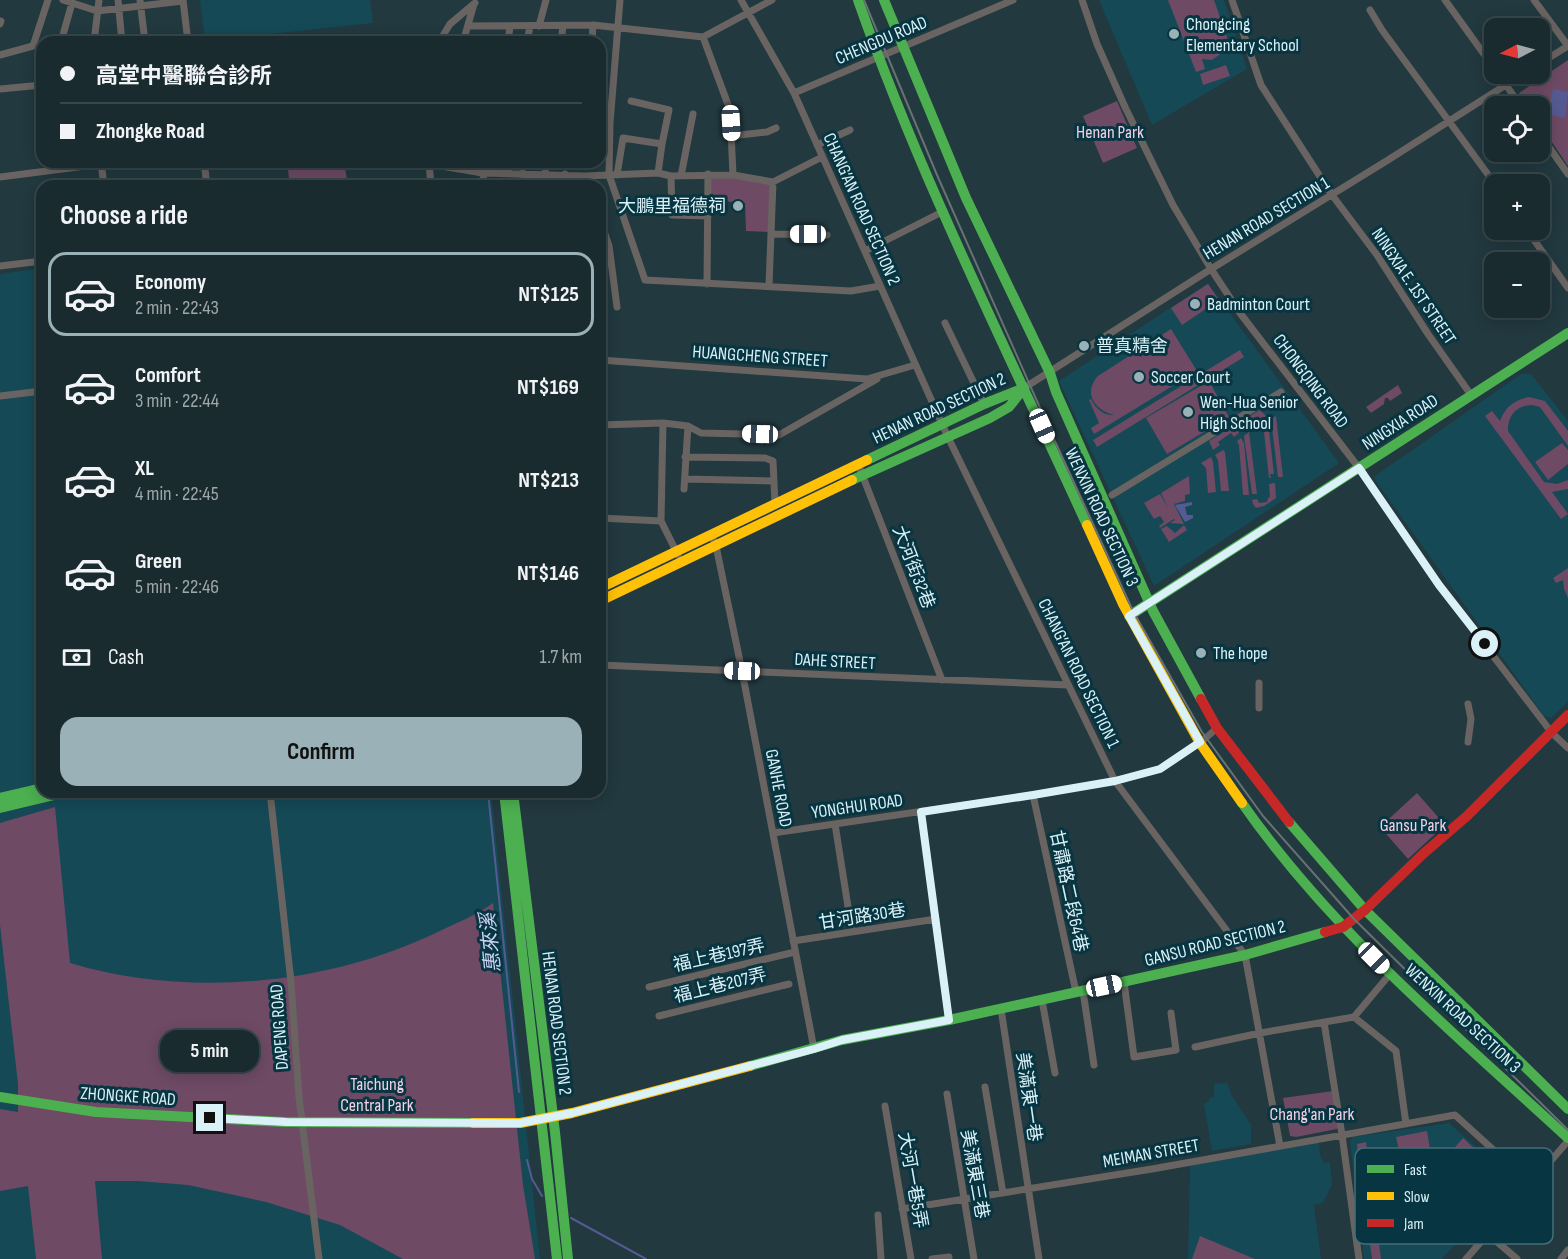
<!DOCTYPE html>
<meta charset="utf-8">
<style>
:root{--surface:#192b2f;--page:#26373b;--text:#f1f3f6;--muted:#9fa7aa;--line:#37474b;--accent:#99b1b7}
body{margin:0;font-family:"Sofia Sans Condensed","Noto Sans TC",sans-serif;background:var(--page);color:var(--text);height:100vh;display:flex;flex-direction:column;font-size:22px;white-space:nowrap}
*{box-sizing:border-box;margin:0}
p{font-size:20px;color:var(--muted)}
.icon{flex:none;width:33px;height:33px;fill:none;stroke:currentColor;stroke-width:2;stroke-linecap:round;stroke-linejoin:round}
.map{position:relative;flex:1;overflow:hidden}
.sheet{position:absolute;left:36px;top:180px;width:570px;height:618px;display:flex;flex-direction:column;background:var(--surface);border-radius:18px;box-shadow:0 3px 15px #0003,0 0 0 2px var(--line)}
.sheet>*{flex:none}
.banner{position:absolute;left:36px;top:36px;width:570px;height:132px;border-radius:18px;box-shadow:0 3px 15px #0003,0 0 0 2px var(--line);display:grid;align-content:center;height:132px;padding:0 24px;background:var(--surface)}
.needle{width:39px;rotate:264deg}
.tools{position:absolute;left:1484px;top:18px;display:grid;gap:12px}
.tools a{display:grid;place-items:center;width:66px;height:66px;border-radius:12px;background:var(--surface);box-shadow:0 3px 15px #0003,0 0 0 2px var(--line);font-size:30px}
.end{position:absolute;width:27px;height:27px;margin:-14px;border:8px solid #daf1f8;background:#111;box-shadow:0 0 0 3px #111}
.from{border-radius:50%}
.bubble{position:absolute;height:42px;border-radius:18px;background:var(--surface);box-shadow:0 3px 15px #0003,0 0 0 2px var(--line);font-size:20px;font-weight:700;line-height:42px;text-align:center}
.car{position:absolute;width:18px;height:36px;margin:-18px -9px;border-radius:8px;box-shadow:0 0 4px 2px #0007;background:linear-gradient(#fff 24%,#345 0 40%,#fff 0 76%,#345 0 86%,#fff 0)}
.banner b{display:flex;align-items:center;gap:21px;height:57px;font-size:22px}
.banner b+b{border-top:2px solid var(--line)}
.banner i{width:15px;height:15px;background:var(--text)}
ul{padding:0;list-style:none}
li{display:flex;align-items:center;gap:18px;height:84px;margin:0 12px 9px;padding:0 12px;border:3px solid transparent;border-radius:18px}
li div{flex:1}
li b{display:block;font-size:22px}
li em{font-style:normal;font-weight:700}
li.active{border-color:var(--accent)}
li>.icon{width:54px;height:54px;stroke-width:1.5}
h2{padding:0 24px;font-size:27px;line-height:72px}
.pay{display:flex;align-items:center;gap:15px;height:66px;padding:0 24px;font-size:22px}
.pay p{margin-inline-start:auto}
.button{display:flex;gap:12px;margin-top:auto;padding:12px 24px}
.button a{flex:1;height:69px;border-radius:18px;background:var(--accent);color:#111;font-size:24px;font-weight:700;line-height:69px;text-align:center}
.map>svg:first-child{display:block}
.built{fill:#154956}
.green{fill:#6e4a65}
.water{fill:#555b92}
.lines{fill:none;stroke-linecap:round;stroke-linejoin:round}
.stream{stroke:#555b92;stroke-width:2}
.street{stroke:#696461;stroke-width:7}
.fast{stroke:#4caf50;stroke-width:10}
.slow{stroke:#ffc107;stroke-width:10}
.jam{stroke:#c62828;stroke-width:10}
.rail{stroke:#697173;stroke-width:2}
.route{stroke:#daf1f8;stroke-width:8}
.poi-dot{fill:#99b1b7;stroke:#073541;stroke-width:2}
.labels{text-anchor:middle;stroke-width:6;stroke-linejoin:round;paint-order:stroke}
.poi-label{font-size:18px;fill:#daf1f8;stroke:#073541;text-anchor:start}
.street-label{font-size:18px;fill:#daf1f8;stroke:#073541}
.park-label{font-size:18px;fill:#f4d1e7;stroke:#073541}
.water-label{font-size:20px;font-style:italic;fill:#ccd1f4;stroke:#073541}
.key{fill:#073541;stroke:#466d78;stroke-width:1.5}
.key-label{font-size:16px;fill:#daf1f8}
</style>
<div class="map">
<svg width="1568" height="1259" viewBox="0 0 1568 1259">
<rect width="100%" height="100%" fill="#21393f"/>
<path class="built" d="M200,0H370L373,23L205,41Z
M1099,0H1224L1247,69L1152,125Z
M42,268V792H491L540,1259H0V274Z
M1208,283L1339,463L1154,586L1059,381Z
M1521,374H1531L1568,421V702L1551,718L1544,716L1375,480V476Z
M1227,1083L1232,1096L1251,1125V1144L1212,1151L1204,1104L1209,1101V1098L1214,1097V1084Z
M1449,1123L1512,1179L1442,1259H1364L1350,1142L1352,1137Z
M1319,1141L1320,1155L1324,1163L1330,1162L1332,1184L1323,1203L1314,1205L1321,1259H1188L1190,1164Z"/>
<path class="green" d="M1168,0H1214L1227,37L1226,50L1212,60L1202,59L1205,69L1196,72Z
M1568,60V166L1539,123V106H1528L1519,93Z
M1226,65L1230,76L1203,85L1200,74Z
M1117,101L1137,148L1103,163L1083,116Z
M287,162H344L348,186H290Z
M710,177L733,178L771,183L770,232L746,231L745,203L710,200Z
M1208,284L1219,300L1182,325L1171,308Z
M1171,329L1197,371L1094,434L1091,428L1099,423L1089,400L1091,399C1096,409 1104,416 1115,415C1096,411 1082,394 1098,376Z
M1240,350L1244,357L1097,447L1093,440Z
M1209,381L1229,417L1167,454L1146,418Z
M1398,385L1402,393L1390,401L1388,398H1385L1384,404L1371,413L1366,407Z
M1529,397L1545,401L1568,431V446L1540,407C1522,401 1507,412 1508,431L1544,482L1557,484L1568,480V489L1552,492L1568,514L1561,519L1485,416L1492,411L1500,421C1505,407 1514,400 1529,397Z
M1260,410L1266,416L1261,419L1258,416L1246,424L1247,428L1242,431L1239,426L1240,422Z
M1276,416L1283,477H1278L1271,419Z
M1268,421L1274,474H1270L1271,478H1269L1264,432L1266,429L1264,424Z
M1232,427L1236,428L1239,433L1234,437L1231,433L1218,442L1220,445L1213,450L1209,441Z
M1249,432L1257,494H1252L1244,436Z
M1241,438L1244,443L1249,495H1243L1239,445L1237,441Z
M1562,443L1568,450V464L1548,480L1535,462Z
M1223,450L1225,452L1229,491H1221L1218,460L1215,455Z
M1211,457L1213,462L1216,492L1208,493L1206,468L1201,463Z
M1189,476L1190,494L1185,495V501L1174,504L1184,524L1170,523L1175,520L1174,519L1160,528L1159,526L1164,522L1160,516L1154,519L1144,503L1160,494L1168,508L1161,493Z
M1275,483L1276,498L1264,506L1256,508L1253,504L1252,500L1257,499L1259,503L1267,502L1268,498L1270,497L1269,484Z
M1184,525L1187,530L1169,542L1161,529L1167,526L1175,533Z
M1568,568V598L1564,589L1563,580L1556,583L1553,578Z
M1417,793L1445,825L1408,859L1380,827Z
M55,807L70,963C191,999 331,985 444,929C461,921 478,914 493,903L523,1185L535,1259H403L340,1225L266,1202L188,1185L138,1181H95L102,1259H36L28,1186L0,1191V1109L18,1112V1084L0,925V823Z
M1333,1091L1341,1123L1337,1129L1296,1137L1290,1136L1283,1098Z
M1427,1131L1430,1149L1400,1154L1396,1137Z
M1463,1138L1488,1161L1474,1175L1450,1153Z
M1366,1142L1381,1259H1372L1357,1144Z
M1200,1236L1255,1259H1192Z"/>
<path class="water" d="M1553,89L1568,92L1565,118L1548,114Z
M1192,502V505L1185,507L1187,515H1193V518L1185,522L1175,505Z"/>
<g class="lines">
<path class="stream" d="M488,792L519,1092
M527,1160L532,1179L542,1196
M571,1218L646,1259"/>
<path class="street" d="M63,0L97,11L183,1
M118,0L122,42
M140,0L145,42
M183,0L188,42
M620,0L610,123L609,175L645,280L851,291L880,286
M741,0L794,93L947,435L1115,781L1245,955L1280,1146
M1082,0L1097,44L1125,107L1173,205L1211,269L1240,313L1359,468L1439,585L1552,733L1568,748
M1232,0L1261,85L1332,195L1377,255L1428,334L1471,395
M1445,0L1494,68
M1534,0L1568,46
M1370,10L1382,30L1495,184
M0,24L1,21
M468,26L593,25L703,37L772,0
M539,26L546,0
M703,37L730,110L733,175
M61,42L72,3
M94,42L99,0
M439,42L450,24L475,3
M463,42L474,4
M508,42L510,26
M527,42L530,26
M561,42L563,26
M592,42L593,25
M0,55L33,46L48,0
M1539,64L1568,46
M1498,74L1521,106
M0,89L42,85
M794,93L1013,0
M631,101L669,110L662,144
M1539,133L1568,174
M731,136L767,132L776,128
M817,145L850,130
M101,162L104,186
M204,162L207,186
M429,162L431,186
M546,162L545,174L547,186
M429,164L483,173L584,176L658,173L671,176L733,175L773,182L822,157
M477,172L478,162
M483,173L484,186
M508,173L509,162
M523,173L525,186
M565,174L567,186
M617,175L623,138L662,144L658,173
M584,176L588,186
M671,176L672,215L708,216
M681,176L693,114
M0,177L101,164
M600,220L609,246L617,307
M1527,230L1568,288
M772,234L827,235
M865,251L944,211
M0,266L42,261
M707,284L708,174
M769,286L773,182
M945,323L984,404
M600,360L867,379L915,365
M1024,388L1211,269L1388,160L1523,74
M0,396L42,391
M663,423L661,521L678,555
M600,425L663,423L688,426L701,433L779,435L877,379
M685,457L765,458L773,461L775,504
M858,464L942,680
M685,479L774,481
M684,489L688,426
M1112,495L1281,392
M600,518L661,521
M711,534L716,546L742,671L814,1049
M600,665L1068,685
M1259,708V683
M1468,742L1471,719L1468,704
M270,792L291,982L299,1097L319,1259
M1033,795L1076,992
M921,812L949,1020
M835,824L852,932
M773,833L1033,795L1115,781L1160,769L1200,743L1217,728
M793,941L936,919
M1124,982L1134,1057L1176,1050L1171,1013
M649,987L795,952
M1083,991L1094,1065
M1042,1000L1055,1073
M1001,1009L1039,1259
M659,1016L789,984
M1354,1017L1396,1051L1406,1124
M1354,1017L1390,974
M1324,1022L1342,1135L1359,1259
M1195,1047L1260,1033L1354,1017
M985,1087L1003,1193
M947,1094L974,1259
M885,1106L911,1259
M902,1209L1152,1169L1455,1115L1531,1184
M878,1215L881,1259
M1488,1234L1517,1259
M932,1259L949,1257
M1466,1259L1568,1141
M1561,1259L1568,1250"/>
<path class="fast" d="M858,0C921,180 1008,352 1087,525
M884,0L966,198L1050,373L1056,392L1153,611L1201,699
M867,460L984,404L1024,388
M852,480L990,418L1009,407L1024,388
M1129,616L1568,333
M504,792L557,1259
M513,792L555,1132L568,1259
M0,798L42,788
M1242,803C1332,932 1454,1033 1568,1138
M0,808L67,792
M1289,822L1365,910L1568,1109
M750,1066L842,1040L949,1020L1245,955L1325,932
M0,1097L96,1112L284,1122L473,1123"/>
<path class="slow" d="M1087,525L1123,604L1200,743L1242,803
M600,588L867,460
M600,601L852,480
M473,1123H520L572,1113L750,1066"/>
<path class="jam" d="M1201,699L1217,728L1289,822
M1325,932L1343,927L1365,910L1423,854L1467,816L1568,715"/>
<path class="rail" d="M864,0L937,175L1052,435L1133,611L1202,732L1263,816L1354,919L1568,1130"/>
</g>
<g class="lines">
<path class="route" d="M210,1118L287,1122L520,1123L572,1113L814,1049L842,1040L949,1020L921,812L1033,795L1115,781L1160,769L1200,742L1129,616L1359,468L1439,585L1485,644"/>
</g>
<g class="poi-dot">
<circle cx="1174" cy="34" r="6"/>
<circle cx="738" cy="206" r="6"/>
<circle cx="1195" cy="304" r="6"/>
<circle cx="1084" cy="346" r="6"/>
<circle cx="1139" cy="377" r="6"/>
<circle cx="1188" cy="412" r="6"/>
<circle cx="1201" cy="653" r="6"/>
</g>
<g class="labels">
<g class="poi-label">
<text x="1186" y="30">Chongcing<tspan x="1186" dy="21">Elementary School</tspan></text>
<text x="726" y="212" text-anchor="end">大鵬里福德祠</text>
<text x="1207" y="310">Badminton Court</text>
<text x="1096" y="352">普真精舍</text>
<text x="1151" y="383">Soccer Court</text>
<text x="1200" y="408">Wen-Hua Senior<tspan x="1200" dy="21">High School</tspan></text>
<text x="1213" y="659">The hope</text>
</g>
<g class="street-label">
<text transform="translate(881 40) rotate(-23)" y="6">CHENGDU ROAD</text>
<text transform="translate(862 209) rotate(66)" y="6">CHANG’AN ROAD SECTION 2</text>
<text transform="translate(1266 218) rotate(-31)" y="6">HENAN ROAD SECTION 1</text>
<text transform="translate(1414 286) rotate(56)" y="6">NINGXIA E. 1ST STREET</text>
<text transform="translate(760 356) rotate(4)" y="6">HUANGCHENG STREET</text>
<text transform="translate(1311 381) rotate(53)" y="6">CHONGQING ROAD</text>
<text transform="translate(939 408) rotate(-25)" y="6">HENAN ROAD SECTION 2</text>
<text transform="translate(1400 422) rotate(-33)" y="6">NINGXIA ROAD</text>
<text transform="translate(1102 517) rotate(65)" y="6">WENXIN ROAD SECTION 3</text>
<text transform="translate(914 567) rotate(69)" y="6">大河街32巷</text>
<text transform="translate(835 661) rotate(3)" y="6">DAHE STREET</text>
<text transform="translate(1079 673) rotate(64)" y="6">CHANG’AN ROAD SECTION 1</text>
<text transform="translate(779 788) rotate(79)" y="6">GANHE ROAD</text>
<text transform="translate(857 806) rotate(-8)" y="6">YONGHUI ROAD</text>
<text transform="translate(1069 891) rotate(78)" y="6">甘肅路二段64巷</text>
<text transform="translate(862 916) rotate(-9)" y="6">甘河路30巷</text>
<text transform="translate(1215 943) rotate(-14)" y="6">GANSU ROAD SECTION 2</text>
<text transform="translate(719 955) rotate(-13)" y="6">福上巷197弄</text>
<text transform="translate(720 985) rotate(-14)" y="6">福上巷207弄</text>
<text transform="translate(1463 1018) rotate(43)" y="6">WENXIN ROAD SECTION 3</text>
<text transform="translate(557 1023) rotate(83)" y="6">HENAN ROAD SECTION 2</text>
<text transform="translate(279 1027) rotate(-94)" y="6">DAPENG ROAD</text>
<text transform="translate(128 1096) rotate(4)" y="6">ZHONGKE ROAD</text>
<text transform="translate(1029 1097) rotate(82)" y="6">美滿東一巷</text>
<text transform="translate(1151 1153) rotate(-10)" y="6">MEIMAN STREET</text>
<text transform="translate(975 1174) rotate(80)" y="6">美滿東三巷</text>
<text transform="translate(913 1180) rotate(80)" y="6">大河一巷5弄</text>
</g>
<g class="park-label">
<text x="1110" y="138">Henan Park</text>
<text x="1413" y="831">Gansu Park</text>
<text x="377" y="1090">Taichung<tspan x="377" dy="21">Central Park</tspan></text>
<text x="1312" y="1120">Chang'an Park</text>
</g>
<g class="water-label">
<text transform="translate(490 943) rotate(-96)" y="7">惠來溪</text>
</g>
</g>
<rect x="1355" y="1148" width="198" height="96" rx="9" class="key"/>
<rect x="1367" y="1165" width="27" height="8" fill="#4caf50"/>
<rect x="1367" y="1192" width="27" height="8" fill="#ffc107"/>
<rect x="1367" y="1219" width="27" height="8" fill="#c62828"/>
<g class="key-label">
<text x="1404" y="1175">Fast</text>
<text x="1404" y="1202">Slow</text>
<text x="1404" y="1229">Jam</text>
</g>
</svg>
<div class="tools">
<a><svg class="needle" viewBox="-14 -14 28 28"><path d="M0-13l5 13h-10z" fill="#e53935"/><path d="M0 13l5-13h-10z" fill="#9fa7aa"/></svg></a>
<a><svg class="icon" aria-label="locate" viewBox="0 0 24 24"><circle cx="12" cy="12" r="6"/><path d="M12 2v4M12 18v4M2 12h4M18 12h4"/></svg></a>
<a>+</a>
<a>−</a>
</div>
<i class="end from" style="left:1485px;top:644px"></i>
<i class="end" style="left:210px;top:1118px"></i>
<div class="bubble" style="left:160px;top:1030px;width:99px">5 min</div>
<i class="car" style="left:731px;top:123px;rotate:177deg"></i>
<i class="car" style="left:808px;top:234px;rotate:270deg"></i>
<i class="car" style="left:1042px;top:426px;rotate:156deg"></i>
<i class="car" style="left:760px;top:434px;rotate:272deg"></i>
<i class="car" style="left:742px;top:671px;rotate:272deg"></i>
<i class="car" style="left:1374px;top:958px;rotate:135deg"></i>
<i class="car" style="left:1104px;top:986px;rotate:78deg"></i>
<div class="banner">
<b><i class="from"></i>高堂中醫聯合診所</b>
<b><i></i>Zhongke Road</b>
</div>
<section class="sheet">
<h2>Choose a ride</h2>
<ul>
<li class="active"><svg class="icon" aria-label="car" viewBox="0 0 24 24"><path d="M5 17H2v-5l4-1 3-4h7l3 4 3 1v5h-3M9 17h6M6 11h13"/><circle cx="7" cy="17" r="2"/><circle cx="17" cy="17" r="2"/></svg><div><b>Economy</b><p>2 min · 22:43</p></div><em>NT$125</em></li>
<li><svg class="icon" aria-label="car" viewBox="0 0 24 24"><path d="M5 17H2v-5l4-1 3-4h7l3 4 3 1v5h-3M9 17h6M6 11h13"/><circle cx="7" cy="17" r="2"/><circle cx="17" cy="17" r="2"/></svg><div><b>Comfort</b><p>3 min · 22:44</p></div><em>NT$169</em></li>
<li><svg class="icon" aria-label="car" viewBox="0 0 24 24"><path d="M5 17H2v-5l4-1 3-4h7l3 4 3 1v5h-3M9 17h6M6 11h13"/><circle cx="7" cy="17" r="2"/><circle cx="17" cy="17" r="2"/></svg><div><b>XL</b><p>4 min · 22:45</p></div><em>NT$213</em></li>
<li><svg class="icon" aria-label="car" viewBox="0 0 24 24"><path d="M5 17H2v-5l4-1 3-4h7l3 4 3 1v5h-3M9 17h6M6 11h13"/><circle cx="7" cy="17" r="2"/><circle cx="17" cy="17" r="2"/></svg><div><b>Green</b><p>5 min · 22:46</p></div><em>NT$146</em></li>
</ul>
<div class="pay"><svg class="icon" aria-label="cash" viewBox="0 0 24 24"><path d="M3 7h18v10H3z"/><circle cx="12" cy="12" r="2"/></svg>Cash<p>1.7 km</p></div>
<div class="button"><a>Confirm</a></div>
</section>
</div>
